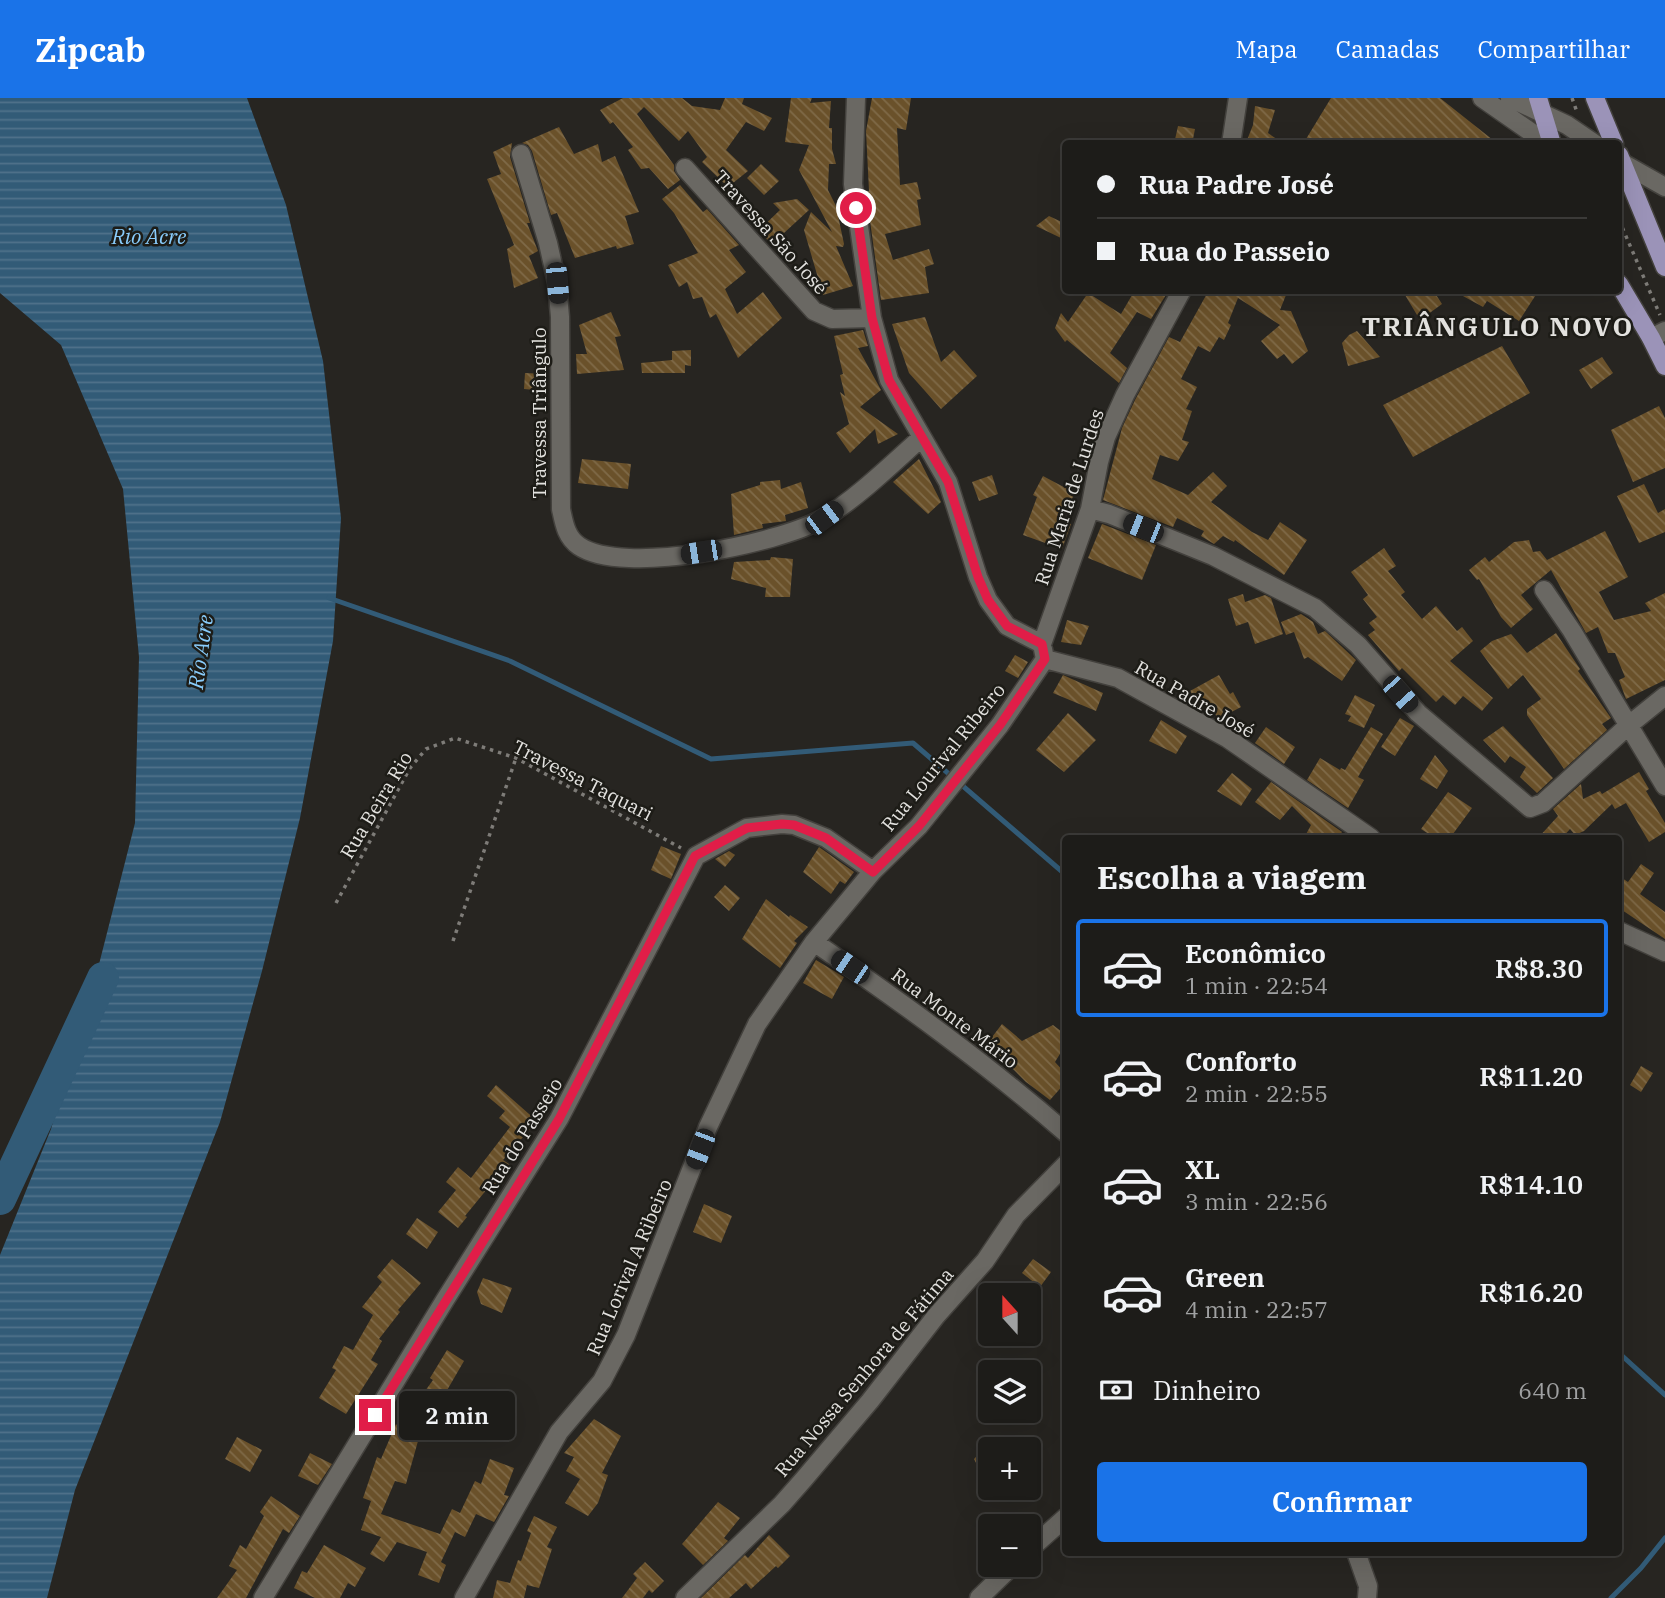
<!DOCTYPE html>
<html lang="pt">
<meta charset="utf-8">
<style>
:root{--surface:#1d1c19;--page:#2a2926;--text:#f1f3f6;--muted:#a0a1a2;--line:#3b3a38;--accent:#1a73e8}
body{margin:0;font-family:"IBM Plex Serif",serif;background:var(--page);color:var(--text);height:100vh;display:flex;flex-direction:column;font-size:26px;white-space:nowrap}
*{box-sizing:border-box;margin:0}
p{font-size:23px;color:var(--muted)}
.icon{flex:none;width:38px;height:38px;fill:none;stroke:currentColor;stroke-width:2;stroke-linecap:round;stroke-linejoin:round}
.map{position:relative;flex:1;overflow:hidden}
.panel{position:absolute;left:1062px;top:737px;width:560px;height:721px;display:flex;flex-direction:column;background:var(--surface);border-radius:7px;box-shadow:0 7px 28px #0002,0 0 0 2px var(--line)}
.panel>*{flex:none}
.guide{position:absolute;left:1062px;top:42px;width:560px;height:154px;border-radius:7px;box-shadow:0 7px 28px #0002,0 0 0 2px var(--line);display:grid;align-content:center;height:154px;padding:0 35px;background:var(--surface)}
.needle{width:46px;rotate:339deg}
.tools{position:absolute;left:978px;top:1185px;display:grid;gap:14px}
.tools a{display:grid;place-items:center;width:63px;height:63px;border-radius:7px;background:var(--surface);box-shadow:0 7px 28px #0002,0 0 0 2px var(--line);font-size:35px}
.end{position:absolute;width:32px;height:32px;margin:-16px;border:9px solid #e11d48;background:#fff;box-shadow:0 0 0 4px #fff}
.from{border-radius:50%}
.bubble{position:absolute;height:49px;border-radius:7px;background:var(--surface);box-shadow:0 7px 28px #0002,0 0 0 2px var(--line);font-size:23px;font-weight:600;line-height:49px;text-align:center}
.car{position:absolute;width:21px;height:42px;margin:-21px -10px;border-radius:9px;box-shadow:0 0 5px 2px #0007;background:linear-gradient(#222 24%,#8ab4d8 0 40%,#222 0 76%,#8ab4d8 0 86%,#222 0)}
.guide b{display:flex;align-items:center;gap:24px;height:66px;font-size:26px}
.guide b+b{border-top:2px solid var(--line)}
.guide i{width:18px;height:18px;background:var(--text)}
ul{padding:0;list-style:none}
li{display:flex;align-items:center;gap:21px;height:98px;margin:0 14px 10px;padding:0 21px;border:4px solid transparent;border-radius:7px}
li div{flex:1}
li b{display:block;font-size:26px}
li em{font-style:normal;font-weight:600}
li.on{border-color:var(--accent)}
li>.icon{width:63px;height:63px;stroke-width:1.5}
h2{padding:0 35px;font-size:32px;line-height:84px}
.pay{display:flex;align-items:center;gap:18px;height:77px;padding:0 35px;font-size:26px}
.pay p{margin-inline-start:auto}
.action{display:flex;gap:14px;margin-top:auto;padding:14px 35px}
.action a{flex:1;height:80px;border-radius:7px;background:var(--accent);color:#fff;font-size:28px;font-weight:600;line-height:80px;text-align:center}
header{display:flex;align-items:center;gap:42px;box-sizing:border-box;height:98px;padding:0 35px;background:var(--accent);color:#fff}
header strong{font-size:33px}
nav{display:flex;gap:38px;margin-inline-start:auto;font-size:24px}
.map>svg:first-child{display:block}
.water{fill:url(#water-rules)}
.lines{fill:none;stroke-linecap:round;stroke-linejoin:round}
.stream{stroke:#325b77;stroke-width:5}
.river{stroke:#325b77;stroke-width:32}
.building{fill:url(#building-back-hatch)}
.minor-casing{stroke:#43413d;stroke-width:21}
.major-casing{stroke:#43413d;stroke-width:21}
.path{stroke:#7e7c78;stroke-width:3.5;stroke-dasharray:3.5 5;stroke-linecap:butt}
.minor{stroke:#6a6863;stroke-width:18}
.major{stroke:#9b93b8;stroke-width:18}
.route{stroke:#e11d48;stroke-width:9}
.labels{text-anchor:middle;stroke-width:5;stroke-linejoin:round;paint-order:stroke}
.street-label{font-size:19px;fill:#e3e2df;stroke:#1d1c17}
.water-label{font-size:21px;font-style:italic;fill:#89ccfb;stroke:#1d1c17}
.district-label{font-size:26px;font-weight:bold;letter-spacing:2px;fill:#e3e2df;stroke:#1d1c17}
</style>
<header>
<strong>Zipcab</strong>
<nav><a>Mapa</a><a>Camadas</a><a>Compartilhar</a></nav>
</header>
<div class="map">
<svg width="1665" height="1500" viewBox="0 0 1665 1500">
<defs>
<pattern id="water-rules" width="6" height="5" patternUnits="userSpaceOnUse" patternTransform="scale(1.75)"><rect width="6" height="5" fill="#325b77"/><path d="M0 2.5h6" fill="none" stroke="#50728a"/></pattern>
<pattern id="building-back-hatch" width="6" height="6" patternUnits="userSpaceOnUse" patternTransform="scale(1.75)"><rect width="6" height="6" fill="#6a512a"/><path d="M-1 5l2 2M0 0l6 6M5-1l2 2" fill="none" stroke="#7f6a48"/></pattern>
</defs>
<rect width="100%" height="100%" fill="#272521"/>
<path class="water" d="M0,0H247L286,107L323,263L341,420L333,543L300,720L262,873L220,1024L75,1392L47,1500H0V1157L51,1031L96,878L135,725L139,559L123,391L61,247L0,195Z"/>
<g class="lines">
<path class="stream" d="M329,500L510,563L711,661L913,645L1066,777
M1619,1255L1665,1297
M1611,1500L1641,1470L1665,1440"/>
<path class="river" d="M0,1101L103,880"/>
</g>
<path class="building" d="M623,0H682L692,8L720,12L725,0H744L742,6L772,20L764,33L746,24L726,52L748,73L728,89L702,64L707,59L688,33L679,43L644,9L637,16L674,67V73L680,82L668,91L649,70L641,71L628,52L633,49L613,24L610,26L600,12Z
M791,0H812L810,5L831,3L829,30H832V51L836,66H829L828,92L836,108L844,146L843,149L836,148L853,188L823,197L804,132L811,114L832,134L799,72L809,47L785,44Z
M872,0H911L906,32L897,30L900,87L917,84L921,101L917,102L921,127L885,136L893,162L929,151L934,166L925,169L929,195L881,202L866,94L869,93L866,33Z
M1331,0H1440L1498,46H1303Z
M1255,8L1275,12L1268,35L1284,46H1257L1247,42L1253,27Z
M1178,28L1195,31L1192,46H1174Z
M559,29L574,56L598,46L602,64L615,58L639,114L625,118L634,146L617,151L616,148L575,160L557,115L551,117L532,53L528,47L522,45Z
M512,45L510,59L530,125H527L538,153L529,158L538,180L514,190L507,151L514,147L487,81L501,76L493,54Z
M761,66L779,83L764,97L747,80Z
M680,87L703,114L707,111L739,147L729,152L746,174L725,191L737,216L763,194L782,220L738,260L716,216L710,220L702,199L693,201L687,184L679,189L668,167L698,155L674,115L662,101Z
M797,101L809,112L772,146L758,133L780,112L773,105Z
M1049,118L1066,126L1061,140L1036,128Z
M1135,192H1169L1151,221L1137,214L1110,255L1127,270L1119,285L1067,242L1065,244L1055,230L1061,215L1068,224L1088,195L1121,216Z
M1209,192H1288L1280,212L1291,213L1308,253L1292,266L1284,256L1277,261L1261,243L1280,227L1238,200L1228,225L1231,227L1224,242L1219,239L1210,254L1198,248L1181,281L1197,289L1186,311L1192,313L1182,342L1189,344L1178,363L1160,357L1152,381L1188,397L1213,374L1227,388L1211,404L1252,434L1268,442L1280,424L1307,442L1284,477L1235,442L1234,444L1223,438L1214,446L1201,438L1204,433L1177,420L1173,429L1103,402L1122,330L1135,302L1169,239L1180,244Z
M1402,192H1433L1442,206L1420,222Z
M1452,192H1539L1519,223L1487,203L1483,209Z
M611,214L621,238L615,239L624,272L577,276L576,256H587L579,227Z
M925,219L941,264L954,252L977,278L941,311L909,275L892,226Z
M863,232L868,248L858,250L881,292L860,309L898,336L878,346L875,331L850,355L836,335L849,326L840,294L845,298L840,277L843,276L834,238Z
M1357,233L1380,259L1348,268L1342,245L1349,237Z
M1502,248L1530,295L1413,359L1383,307Z
M691,252V268L685,267V275H642L641,265L672,262V253Z
M1602,259L1613,275L1591,291L1579,272Z
M525,275L545,276V293L524,291Z
M1659,308L1665,320V370L1633,384L1611,332Z
M582,361L631,366L628,391L578,385Z
M919,361L941,404L928,416L893,384Z
M992,377L998,396L979,403L972,384Z
M1043,378L1075,395L1061,422L1071,426L1062,451L1023,437L1037,399L1033,397Z
M780,382L781,391L801,384L808,410L785,417L786,423L762,426L763,430L734,437L731,396L760,387V384Z
M1644,386L1658,415L1665,411V434L1639,445L1617,398Z
M1102,426L1156,447L1142,482L1088,460Z
M1605,433L1628,479L1599,494L1614,522L1651,513L1645,505L1665,495V582L1626,601L1619,582L1625,579L1615,555H1608L1598,529L1586,535L1551,472L1521,497L1533,511L1511,530L1501,519L1479,481L1477,482L1469,472L1485,459L1489,464L1514,444L1529,442L1533,454L1540,453L1547,462Z
M1384,450L1396,468L1388,473L1405,494L1401,497L1422,521L1436,508L1457,533L1462,529L1473,543L1450,563L1493,600L1482,613L1463,598L1455,607L1443,597L1436,604L1402,570L1399,573L1368,537L1375,532L1369,525L1377,519L1363,501L1368,497L1351,474Z
M771,459L793,461L790,499H765L766,490L731,481L734,464L770,462Z
M1243,496L1245,504L1265,497L1271,500L1283,536L1255,546L1248,524L1236,528L1228,501Z
M1301,516L1313,524L1318,536L1325,533L1356,562L1342,583L1308,559L1304,561L1294,534L1286,537L1281,524Z
M1067,522L1089,528L1081,547L1061,544Z
M1556,535L1580,571L1578,573L1611,620L1602,626L1607,632L1564,671L1527,617V611L1541,601L1523,577L1508,591L1480,553L1492,543L1511,536L1527,555Z
M1015,557L1028,564L1018,580L1005,573Z
M1063,577L1103,595L1096,613L1053,595Z
M1219,577L1230,596L1233,594L1241,609L1218,621L1208,602L1199,608L1190,593Z
M1355,597L1375,607L1364,630L1348,623L1351,618L1345,616Z
M1068,615L1096,642L1064,674L1036,652Z
M1400,620L1414,628L1395,658L1381,649Z
M1161,622L1187,638L1176,656L1149,643Z
M1503,628L1553,680L1537,695L1520,679L1526,669L1510,658L1505,665L1483,642Z
M1266,629L1295,649L1284,666L1255,645Z
M1371,629L1383,636L1358,679L1364,682L1348,710L1307,682L1320,660L1340,672L1341,670L1345,672Z
M1435,657L1448,673L1437,691L1420,681Z
M1639,674L1649,691L1646,693L1665,725V734L1649,744L1626,705L1615,711L1612,706L1584,733L1575,737L1570,731L1562,740H1538L1558,718L1553,711L1581,686L1583,701L1600,693L1602,696Z
M1232,675L1252,691L1241,708L1217,693Z
M1271,684L1342,734L1338,740H1304L1311,727L1292,708L1280,722L1255,704Z
M1448,694L1472,710L1450,740H1435L1421,731Z
M661,748L681,756L671,781L651,772Z
M819,749L854,774L845,786L840,783L831,796L803,774Z
M729,753L735,757L725,769L715,761Z
M1641,766L1654,775L1640,796L1665,814V841L1619,810V778L1628,784Z
M725,787L740,800L729,813L714,799Z
M766,801L789,819L790,817L808,829L794,843L797,845L780,870L742,841Z
M816,862L844,879L832,901L803,885Z
M1002,926L1022,943L1053,927L1066,937V946L1055,964L1066,976V984L1050,1002L1026,984L1002,960L989,943Z
M1641,968L1653,975L1641,994L1630,987Z
M496,987L537,1023L503,1062L512,1068L497,1089L492,1085L465,1118L467,1119L458,1130L438,1114L456,1092L446,1084L458,1069L471,1080L510,1029L499,1020L505,1013L487,998Z
M704,1106L732,1118L721,1145L693,1134Z
M417,1120L438,1134L427,1151L406,1136Z
M392,1161L421,1185L398,1212L400,1214L379,1241L382,1243L371,1262L378,1266L346,1316L319,1300L336,1272L332,1270L344,1248L353,1252L373,1217L362,1209L382,1184L377,1179Z
M1033,1161L1051,1174L1040,1189L1022,1175Z
M483,1180L512,1190L502,1215L481,1206L477,1194Z
M447,1252L464,1263L446,1294L449,1297L439,1312L420,1300L433,1282L430,1280Z
M594,1321L621,1338L602,1375L608,1377L598,1405L588,1418L565,1405L580,1381L566,1373L574,1359L564,1355Z
M396,1326L405,1337L418,1343L406,1386L395,1383L381,1416L440,1436L452,1411L460,1415L475,1383L481,1386L490,1361L514,1370L504,1397L509,1398L494,1424L476,1416L465,1439L455,1434L441,1464L446,1467L439,1485L418,1477L427,1454L397,1444L384,1464L370,1456L381,1439L361,1432L371,1403L363,1400L377,1359L381,1361Z
M237,1339L262,1352L250,1374L225,1361Z
M990,1344V1392L974,1361Z
M310,1355L332,1366L318,1387L298,1378Z
M271,1398L300,1418L289,1435L283,1431L246,1500H217L237,1472L229,1468L240,1447L246,1451L264,1418L260,1414Z
M718,1404L740,1420L724,1440L728,1443L703,1467L682,1446Z
M534,1418L557,1429L547,1449L552,1451L539,1490L527,1487L524,1500H493L497,1482L510,1485L518,1462L521,1463L531,1435L527,1433Z
M769,1437L790,1458L778,1470L776,1468L751,1491L746,1485L729,1500H701L745,1457L748,1460Z
M324,1447L366,1470L355,1489L348,1485L340,1500H315L294,1490L302,1473L307,1475Z
M645,1464L664,1483L652,1495L649,1492L643,1500H622L637,1480L633,1476Z"/>
<g class="lines">
<defs>
<path id="minor" d="M856,0L853,86L872,220L889,282L948,384L978,479L988,502L1007,528L1042,546
M1482,0L1548,46
M1510,0L1567,27L1595,46
M1231,46L1238,0
M521,56L548,145L557,185L560,219L561,411C564,425 566,439 579,448C623,478 777,446 822,421C854,403 893,365 921,340
M1619,63L1665,89
M685,70L814,213L832,221L872,220
M1651,240L1665,233
M1090,411L1109,416L1213,458L1315,510L1358,547L1418,615L1530,710L1543,705L1629,627L1665,598
M1544,492L1572,533L1665,688
M1042,546L1090,411L1099,364L1106,339L1125,297L1182,192
M1043,551L1045,561L1118,580L1227,640L1371,740
M1619,833L1665,854
M814,844C901,904 986,965 1066,1035
M1029,1452L1066,1419
M1356,1454L1368,1488L1367,1500
M263,1500L445,1202L559,1021L696,758L747,730L782,726L794,727L826,740L873,773
M464,1500L559,1334L602,1283L626,1237L708,1029L757,926L814,844L873,773L919,728L1000,627L1045,561
M685,1500L782,1406L804,1381L870,1303L936,1218L985,1163L1016,1117L1066,1066
M979,1500L1014,1466"/>
<path id="major" d="M1538,0L1552,46
M1595,0L1614,46
M1619,57L1665,169
M1619,186L1651,240L1665,268"/>
</defs>
<use href="#minor" class="minor-casing"/>
<use href="#major" class="major-casing"/>
<path class="path" d="M1572,0L1577,14
M1619,122L1660,217
M336,805L410,670L426,651L455,640L516,660L681,750
M453,843L516,660"/>
<use href="#minor" class="minor"/>
<use href="#major" class="major"/>
</g>
<g class="lines">
<path class="route" d="M375,1317L559,1021L695,758L747,730L782,726L794,727L826,740L873,774L919,728L1000,627L1045,561L1042,546L1007,528L988,502L978,479L948,384L889,282L872,220L856,110"/>
</g>
<g class="labels">
<g class="street-label">
<text transform="translate(771 134) rotate(48)" y="7">Travessa São José</text>
<text transform="translate(539 315) rotate(-90)" y="7">Travessa Triângulo</text>
<text transform="translate(1069 399) rotate(-72)" y="7">Rua Maria de Lurdes</text>
<text transform="translate(1195 601) rotate(30)" y="7">Rua Padre José</text>
<text transform="translate(943 659) rotate(-51)" y="7">Rua Lourival Ribeiro</text>
<text transform="translate(583 682) rotate(27)" y="7">Travessa Taquari</text>
<text transform="translate(376 707) rotate(-59)" y="7">Rua Beira Rio</text>
<text transform="translate(955 920) rotate(37)" y="7">Rua Monte Mário</text>
<text transform="translate(522 1038) rotate(-58)" y="7">Rua do Passeio</text>
<text transform="translate(629 1169) rotate(-67)" y="7">Rua Lorival A Ribeiro</text>
<text transform="translate(864 1274) rotate(-50)" y="7">Rua Nossa Senhora de Fátima</text>
</g>
<g class="water-label">
<text x="149" y="146">Rio Acre</text>
<text transform="translate(201 554) rotate(-82)" y="7">Río Acre</text>
</g>
<g class="district-label">
<text x="1498" y="238">TRIÂNGULO NOVO</text>
</g>
</g>
</svg>
<div class="tools">
<a><svg class="needle" viewBox="-14 -14 28 28"><path d="M0-13l5 13h-10z" fill="#e53935"/><path d="M0 13l5-13h-10z" fill="#a0a1a2"/></svg></a>
<a><svg class="icon" aria-label="layers" viewBox="0 0 24 24"><path d="M12 4l9 5-9 5-9-5zM3 14l9 5 9-5"/></svg></a>
<a>+</a>
<a>−</a>
</div>
<i class="end from" style="left:856px;top:110px"></i>
<i class="end" style="left:375px;top:1317px"></i>
<div class="bubble" style="left:399px;top:1293px;width:116px">2 min</div>
<i class="car" style="left:557px;top:185px;rotate:175deg"></i>
<i class="car" style="left:824px;top:420px;rotate:53deg"></i>
<i class="car" style="left:1143px;top:430px;rotate:292deg"></i>
<i class="car" style="left:701px;top:454px;rotate:261deg"></i>
<i class="car" style="left:1400px;top:596px;rotate:138deg"></i>
<i class="car" style="left:850px;top:869px;rotate:304deg"></i>
<i class="car" style="left:700px;top:1051px;rotate:201deg"></i>
<div class="guide">
<b><i class="from"></i>Rua Padre José</b>
<b><i></i>Rua do Passeio</b>
</div>
<section class="panel">
<h2>Escolha a viagem</h2>
<ul>
<li class="on"><svg class="icon" aria-label="car" viewBox="0 0 24 24"><path d="M5 17H2v-5l4-1 3-4h7l3 4 3 1v5h-3M9 17h6M6 11h13"/><circle cx="7" cy="17" r="2"/><circle cx="17" cy="17" r="2"/></svg><div><b>Econômico</b><p>1 min · 22:54</p></div><em>R$8.30</em></li>
<li><svg class="icon" aria-label="car" viewBox="0 0 24 24"><path d="M5 17H2v-5l4-1 3-4h7l3 4 3 1v5h-3M9 17h6M6 11h13"/><circle cx="7" cy="17" r="2"/><circle cx="17" cy="17" r="2"/></svg><div><b>Conforto</b><p>2 min · 22:55</p></div><em>R$11.20</em></li>
<li><svg class="icon" aria-label="car" viewBox="0 0 24 24"><path d="M5 17H2v-5l4-1 3-4h7l3 4 3 1v5h-3M9 17h6M6 11h13"/><circle cx="7" cy="17" r="2"/><circle cx="17" cy="17" r="2"/></svg><div><b>XL</b><p>3 min · 22:56</p></div><em>R$14.10</em></li>
<li><svg class="icon" aria-label="car" viewBox="0 0 24 24"><path d="M5 17H2v-5l4-1 3-4h7l3 4 3 1v5h-3M9 17h6M6 11h13"/><circle cx="7" cy="17" r="2"/><circle cx="17" cy="17" r="2"/></svg><div><b>Green</b><p>4 min · 22:57</p></div><em>R$16.20</em></li>
</ul>
<div class="pay"><svg class="icon" aria-label="cash" viewBox="0 0 24 24"><path d="M3 7h18v10H3z"/><circle cx="12" cy="12" r="2"/></svg>Dinheiro<p>640 m</p></div>
<div class="action"><a>Confirmar</a></div>
</section>
</div>
